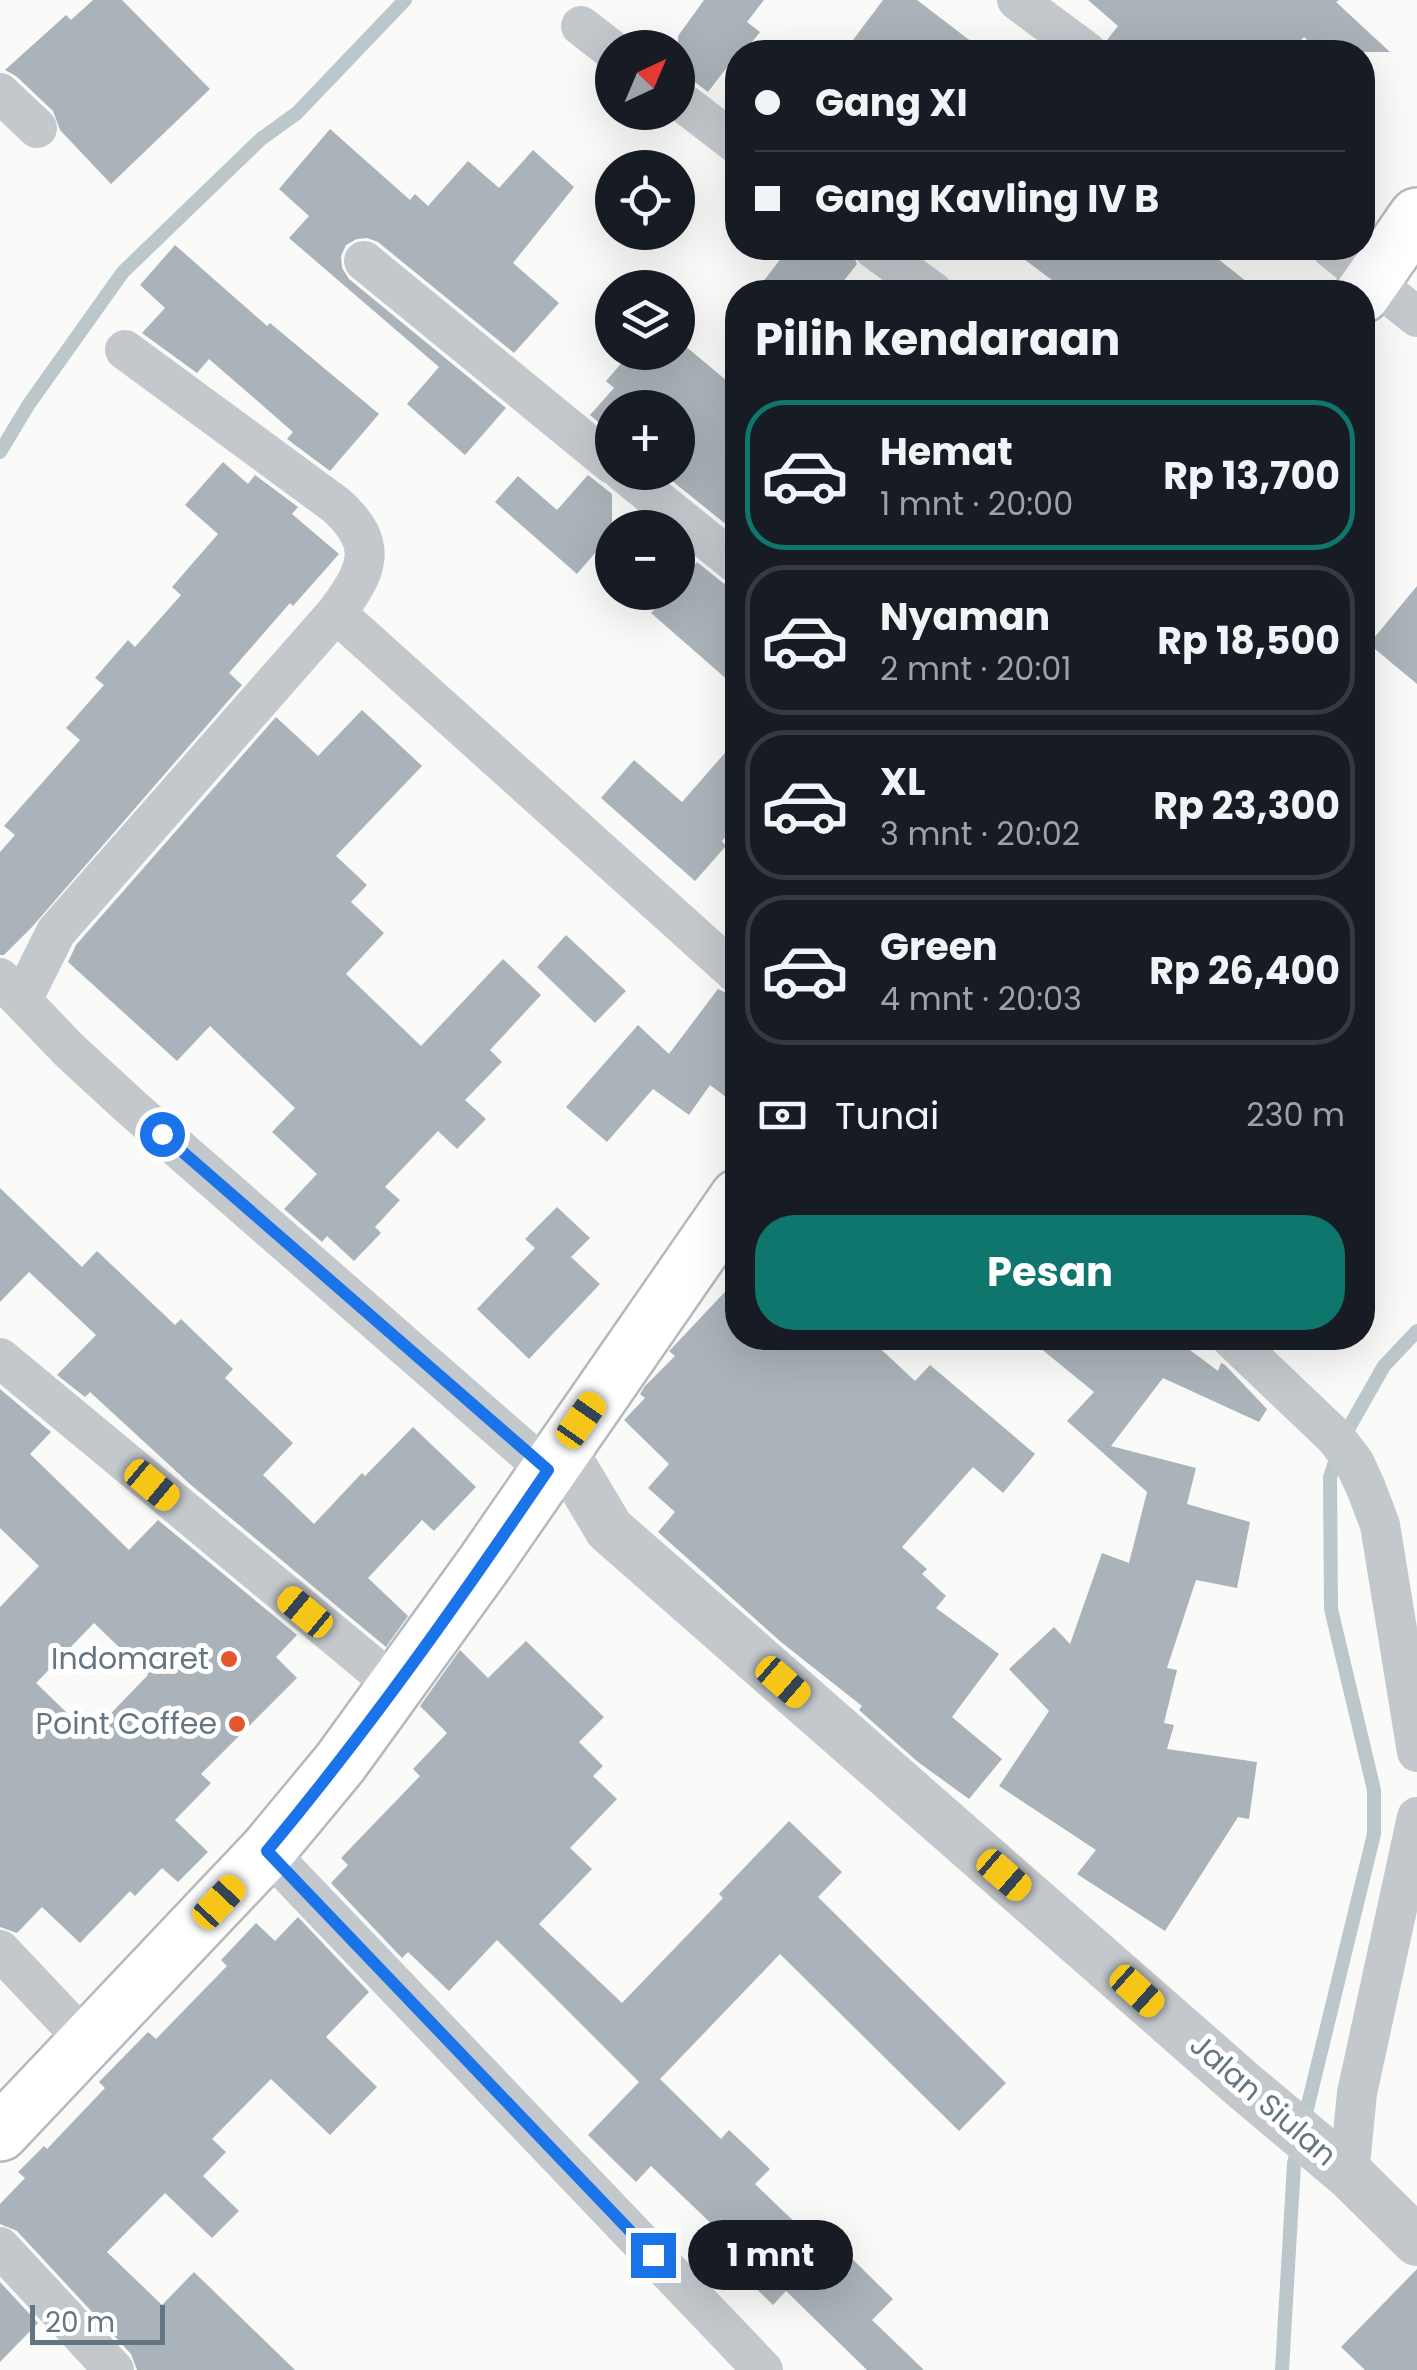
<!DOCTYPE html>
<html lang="id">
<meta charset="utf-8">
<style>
:root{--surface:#171b24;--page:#20242c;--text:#f1f3f6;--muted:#9ea1a6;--line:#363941;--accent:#0f766e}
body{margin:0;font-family:Poppins,sans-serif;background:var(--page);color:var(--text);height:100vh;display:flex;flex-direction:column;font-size:38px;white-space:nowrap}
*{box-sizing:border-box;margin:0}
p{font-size:32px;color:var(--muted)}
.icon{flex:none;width:55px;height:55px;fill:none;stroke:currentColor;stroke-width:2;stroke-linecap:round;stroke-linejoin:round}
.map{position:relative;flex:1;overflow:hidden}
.drawer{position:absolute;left:725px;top:280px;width:650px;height:1070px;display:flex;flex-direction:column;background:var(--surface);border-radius:40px;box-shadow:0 10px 40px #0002}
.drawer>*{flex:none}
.top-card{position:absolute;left:725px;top:40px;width:650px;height:220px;border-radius:40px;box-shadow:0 10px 40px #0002;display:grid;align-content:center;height:220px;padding:0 30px;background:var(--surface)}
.needle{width:65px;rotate:44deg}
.fabs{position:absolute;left:595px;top:30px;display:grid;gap:20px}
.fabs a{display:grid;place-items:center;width:100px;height:100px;border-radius:50%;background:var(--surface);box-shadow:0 10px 40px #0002;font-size:50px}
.scale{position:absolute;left:30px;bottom:25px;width:135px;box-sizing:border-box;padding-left:10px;border:5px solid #657683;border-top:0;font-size:28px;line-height:35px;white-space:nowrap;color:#657683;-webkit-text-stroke:8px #fff;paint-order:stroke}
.end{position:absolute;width:45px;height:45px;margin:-22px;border:12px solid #1a73e8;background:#fff;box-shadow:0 0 0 5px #fff}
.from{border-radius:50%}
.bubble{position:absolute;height:70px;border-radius:35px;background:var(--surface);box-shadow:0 10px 40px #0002;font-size:32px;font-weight:700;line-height:70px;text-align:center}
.car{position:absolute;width:30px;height:60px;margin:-30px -15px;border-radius:12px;box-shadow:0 0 8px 2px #0007;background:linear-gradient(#f5c518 24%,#345 0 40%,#f5c518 0 76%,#345 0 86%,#f5c518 0)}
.top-card b{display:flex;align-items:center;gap:35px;height:95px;font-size:38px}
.top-card b+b{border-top:2px solid var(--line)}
.top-card i{width:25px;height:25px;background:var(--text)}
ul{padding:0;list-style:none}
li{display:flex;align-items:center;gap:30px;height:150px;margin:0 20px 15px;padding:0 10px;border:5px solid var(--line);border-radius:40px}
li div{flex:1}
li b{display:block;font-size:38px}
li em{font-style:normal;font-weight:700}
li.on{border-color:var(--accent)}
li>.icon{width:90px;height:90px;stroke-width:1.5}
h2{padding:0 30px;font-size:45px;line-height:120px}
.pay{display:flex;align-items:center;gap:25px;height:110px;padding:0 30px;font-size:38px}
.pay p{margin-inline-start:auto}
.primary-button{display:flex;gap:20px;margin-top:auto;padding:20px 30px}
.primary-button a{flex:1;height:115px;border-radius:40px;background:var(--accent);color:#fff;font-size:40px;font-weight:700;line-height:115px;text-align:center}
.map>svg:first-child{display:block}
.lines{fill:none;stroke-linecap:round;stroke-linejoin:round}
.stream{stroke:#bbc7cb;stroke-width:14}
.building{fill:#aab3b9;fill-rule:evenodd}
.secondary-casing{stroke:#b3babf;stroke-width:60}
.minor{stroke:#c3c8cc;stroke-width:40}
.tertiary{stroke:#c3c8cc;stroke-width:50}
.secondary{stroke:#fff;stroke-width:55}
.route{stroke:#1a73e8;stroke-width:12}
.poi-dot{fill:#e4572e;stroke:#fff;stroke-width:4}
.labels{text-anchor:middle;stroke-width:10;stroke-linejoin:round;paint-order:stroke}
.poi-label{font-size:30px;fill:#657683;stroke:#fff;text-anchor:end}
.street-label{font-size:30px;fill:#657683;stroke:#fff}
</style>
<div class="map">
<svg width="1417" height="2370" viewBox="0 0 1417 2370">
<rect width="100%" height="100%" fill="#fafaf8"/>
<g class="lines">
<path class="stream" d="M0,452L29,404L123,272L261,139L297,113L405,0
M1304,2121L1374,1834V1790L1331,1609L1330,1477L1343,1438L1384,1366L1417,1331
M1282,2370L1294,2164L1298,2146"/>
</g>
<path class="building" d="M93,0H122L210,89L111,184L60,130L53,111L16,76L5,70L66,15L71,20Z
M704,0H764L747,22L760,32L744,52H738V62L732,69L728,66L708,92L692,80L678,76V36Z
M883,0H917L985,52H844Z
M1088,0H1339L1336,2L1390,52H1320L1304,37L1290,52H1110L1107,40L1118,26Z
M330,129L410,200L415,194L428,206L468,161L499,188L533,150L574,187L513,263L559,303L514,353L378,242L367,238L357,239L346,245L341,256L342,268L349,279L506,408L465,455L407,404L439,367L289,238L309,216L279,189Z
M175,245L267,326L270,323L379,414L330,471L287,439L293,432L209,359L197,373L142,333L165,308L140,285Z
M789,248H850L857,264L835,292H755Z
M1009,248H1204L1260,292H1068Z
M678,340L738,390V534L661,472H678V408H612V434L590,415L614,388L606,381L631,352H678Z
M223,462L248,484L255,475L298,507L292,514L339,554L293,606L290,603L229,673L242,685L32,927L4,955H0V852L15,835L4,826L80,740L66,728L104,685L95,678L128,640L135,647L181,595L172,587L218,534L185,505Z
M588,475L612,494V533L577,574L495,502L518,476L557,510Z
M697,562L723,583L738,588V689L651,613L670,592H678V584Z
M1417,586V684L1369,644Z
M362,710L422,766L336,856L367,885L351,902L384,933L346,974L421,1046L503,959L541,995L490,1050L502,1062L465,1100L486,1119L457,1149L438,1131L385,1187L400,1200L375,1227L381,1233L354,1261L327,1236L322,1242L284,1209L317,1174L272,1132L295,1108L210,1026L177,1061L68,962L76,945L276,717L318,756Z
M738,738V823L722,841L726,846L695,881L601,798L634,760L682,802Z
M566,935L626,991L595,1023L537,967Z
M718,989L738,998V1106L710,1085L689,1115L653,1089L607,1142L566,1107L638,1025L669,1054Z
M0,1188L82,1267L97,1251L175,1325L181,1319L233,1369L225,1378L293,1443L263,1475L314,1524L362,1473L365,1476L413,1427L476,1487L434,1531L422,1520L368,1578L408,1616L386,1647L191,1485L90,1392L85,1397L57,1375L96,1335L29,1272L0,1302Z
M557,1207L590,1238L571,1257L600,1284L529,1359L477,1309L535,1248L525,1239Z
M738,1278V1338H869L915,1381L930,1365L1035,1454L1003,1493L973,1467L902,1547L927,1569L922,1574L946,1596L936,1608L999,1654L952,1717L1002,1759L969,1799L918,1762L859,1710L862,1706L781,1642L658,1532L675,1512L648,1488L669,1464L624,1420L645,1398L640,1394L645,1386L675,1356L669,1351L672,1348Z
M1028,1338H1174L1218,1371L1221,1363L1225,1365L1267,1409L1259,1422L1163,1378L1111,1446L1196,1468L1187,1504L1250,1522L1237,1588L1196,1580L1167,1668L1177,1670L1164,1723L1174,1725L1167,1749L1257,1762L1249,1819L1238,1817L1165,1931L1077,1874L1096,1850L999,1786L1049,1711L1009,1669L1054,1627L1070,1644L1102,1553L1129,1563L1147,1492L1067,1421L1094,1392Z
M0,1389L51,1432L30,1454L129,1550L158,1520L297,1635L276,1657L297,1678L201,1774L211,1783L175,1820L208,1852L178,1882L162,1868L135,1896L130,1891L80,1943L42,1907L17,1933L0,1927V1607L39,1566L0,1528ZM94,1623L148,1675L90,1735L36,1683Z
M526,1641L604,1717L579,1742L603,1766L593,1776L617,1799L570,1848L592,1869L539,1924L622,2003L723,1898L719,1894L789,1821L842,1872L818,1897L1006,2083L959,2131L780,1954L660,2079L721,2139L729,2130L770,2169L755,2184L831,2257L840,2247L893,2299L872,2320L924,2370H867L786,2291L773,2305L729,2262L740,2251L651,2166L636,2182L588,2135L639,2082L497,1940L449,1991L408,1952L402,1958L331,1883L348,1865L341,1858L420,1776L413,1769L447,1733L420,1706L460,1650L488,1678Z
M298,1917L369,1992L326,2037L377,2087L330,2135L271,2079L212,2139L226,2152L203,2176L239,2211L212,2238L165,2193L107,2252L162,2305L194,2272L295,2370H137L131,2354L17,2231L0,2224V2204L25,2178L18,2172L44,2146L47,2149L105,2088L99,2082L148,2032L156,2039L227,1966L221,1960L256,1923L275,1941Z
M1417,2269V2370H1365L1341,2347Z
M0,2282L38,2323L0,2362Z"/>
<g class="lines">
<defs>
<path id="secondary" d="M1362,295L1417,216
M0,2133L267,1851L340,1763L484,1564L738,1197"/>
</defs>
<use href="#secondary" class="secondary-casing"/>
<path class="minor" d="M1017,0L1087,52
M581,26L612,50
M0,93L37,128
M678,99L738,145
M873,248L933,292
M1331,248L1417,317
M364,261L612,464
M623,472L738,565
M336,613L738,975
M0,978L69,1050L132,1108L547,1470
M23,998L56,932L336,613C368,570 380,545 336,505L125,350
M1231,1338L1335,1437L1354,1462L1366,1488L1380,1525L1417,1752
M0,1358L397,1687
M267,1851L763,2370
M0,1950L85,2040
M1349,2174L1357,2093L1417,1817
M0,2247L114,2370"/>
<path class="tertiary" d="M561,1448L609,1529L1243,2085L1349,2174L1417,2241"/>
<use href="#secondary" class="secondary"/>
</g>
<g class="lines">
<path class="route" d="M162,1134L548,1470C459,1601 369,1729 267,1851L653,2255"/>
</g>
<g class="poi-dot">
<circle cx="229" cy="1659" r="10"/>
<circle cx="237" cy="1724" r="10"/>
</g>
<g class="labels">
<g class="poi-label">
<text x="209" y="1669">Indomaret</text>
<text x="217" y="1734">Point Coffee</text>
</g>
<g class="street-label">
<text transform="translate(1263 2100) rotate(41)" y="10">Jalan Siulan</text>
</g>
</g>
</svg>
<div class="fabs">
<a><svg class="needle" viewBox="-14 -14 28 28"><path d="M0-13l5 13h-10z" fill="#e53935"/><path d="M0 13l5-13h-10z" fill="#9ea1a6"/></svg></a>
<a><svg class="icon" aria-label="locate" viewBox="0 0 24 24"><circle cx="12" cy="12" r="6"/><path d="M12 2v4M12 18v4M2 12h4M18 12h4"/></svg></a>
<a><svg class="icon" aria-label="layers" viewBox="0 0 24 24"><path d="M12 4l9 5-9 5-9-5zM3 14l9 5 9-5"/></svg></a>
<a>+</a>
<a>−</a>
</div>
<div class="scale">20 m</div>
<i class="end from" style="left:162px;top:1134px"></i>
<i class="end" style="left:653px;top:2255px"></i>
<div class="bubble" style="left:688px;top:2220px;width:165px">1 mnt</div>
<i class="car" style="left:581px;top:1420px;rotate:35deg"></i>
<i class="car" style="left:152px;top:1485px;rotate:130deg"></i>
<i class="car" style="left:305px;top:1612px;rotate:310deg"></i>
<i class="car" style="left:783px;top:1682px;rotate:131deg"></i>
<i class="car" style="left:1004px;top:1875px;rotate:131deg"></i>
<i class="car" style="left:219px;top:1902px;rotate:43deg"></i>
<i class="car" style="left:1137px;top:1991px;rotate:132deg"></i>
<div class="top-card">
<b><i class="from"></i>Gang XI</b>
<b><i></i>Gang Kavling IV B</b>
</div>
<section class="drawer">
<h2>Pilih kendaraan</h2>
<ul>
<li class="on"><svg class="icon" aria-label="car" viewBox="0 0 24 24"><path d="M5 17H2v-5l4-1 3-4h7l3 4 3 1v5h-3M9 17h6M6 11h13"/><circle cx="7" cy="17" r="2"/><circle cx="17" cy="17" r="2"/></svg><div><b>Hemat</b><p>1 mnt · 20:00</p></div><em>Rp 13,700</em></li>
<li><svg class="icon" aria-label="car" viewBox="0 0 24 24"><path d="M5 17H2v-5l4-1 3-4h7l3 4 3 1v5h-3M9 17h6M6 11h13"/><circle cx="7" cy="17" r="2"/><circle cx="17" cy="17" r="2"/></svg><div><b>Nyaman</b><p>2 mnt · 20:01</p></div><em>Rp 18,500</em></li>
<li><svg class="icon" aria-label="car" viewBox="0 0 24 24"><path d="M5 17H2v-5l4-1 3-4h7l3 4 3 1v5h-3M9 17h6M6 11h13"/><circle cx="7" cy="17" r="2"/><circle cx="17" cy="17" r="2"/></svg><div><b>XL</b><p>3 mnt · 20:02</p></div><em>Rp 23,300</em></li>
<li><svg class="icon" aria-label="car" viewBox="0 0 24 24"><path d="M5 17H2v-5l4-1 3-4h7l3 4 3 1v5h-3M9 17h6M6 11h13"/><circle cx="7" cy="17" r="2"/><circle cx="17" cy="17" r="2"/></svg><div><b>Green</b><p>4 mnt · 20:03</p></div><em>Rp 26,400</em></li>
</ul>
<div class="pay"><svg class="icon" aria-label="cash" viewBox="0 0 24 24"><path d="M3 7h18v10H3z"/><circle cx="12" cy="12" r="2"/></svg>Tunai<p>230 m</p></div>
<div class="primary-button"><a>Pesan</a></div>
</section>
</div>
